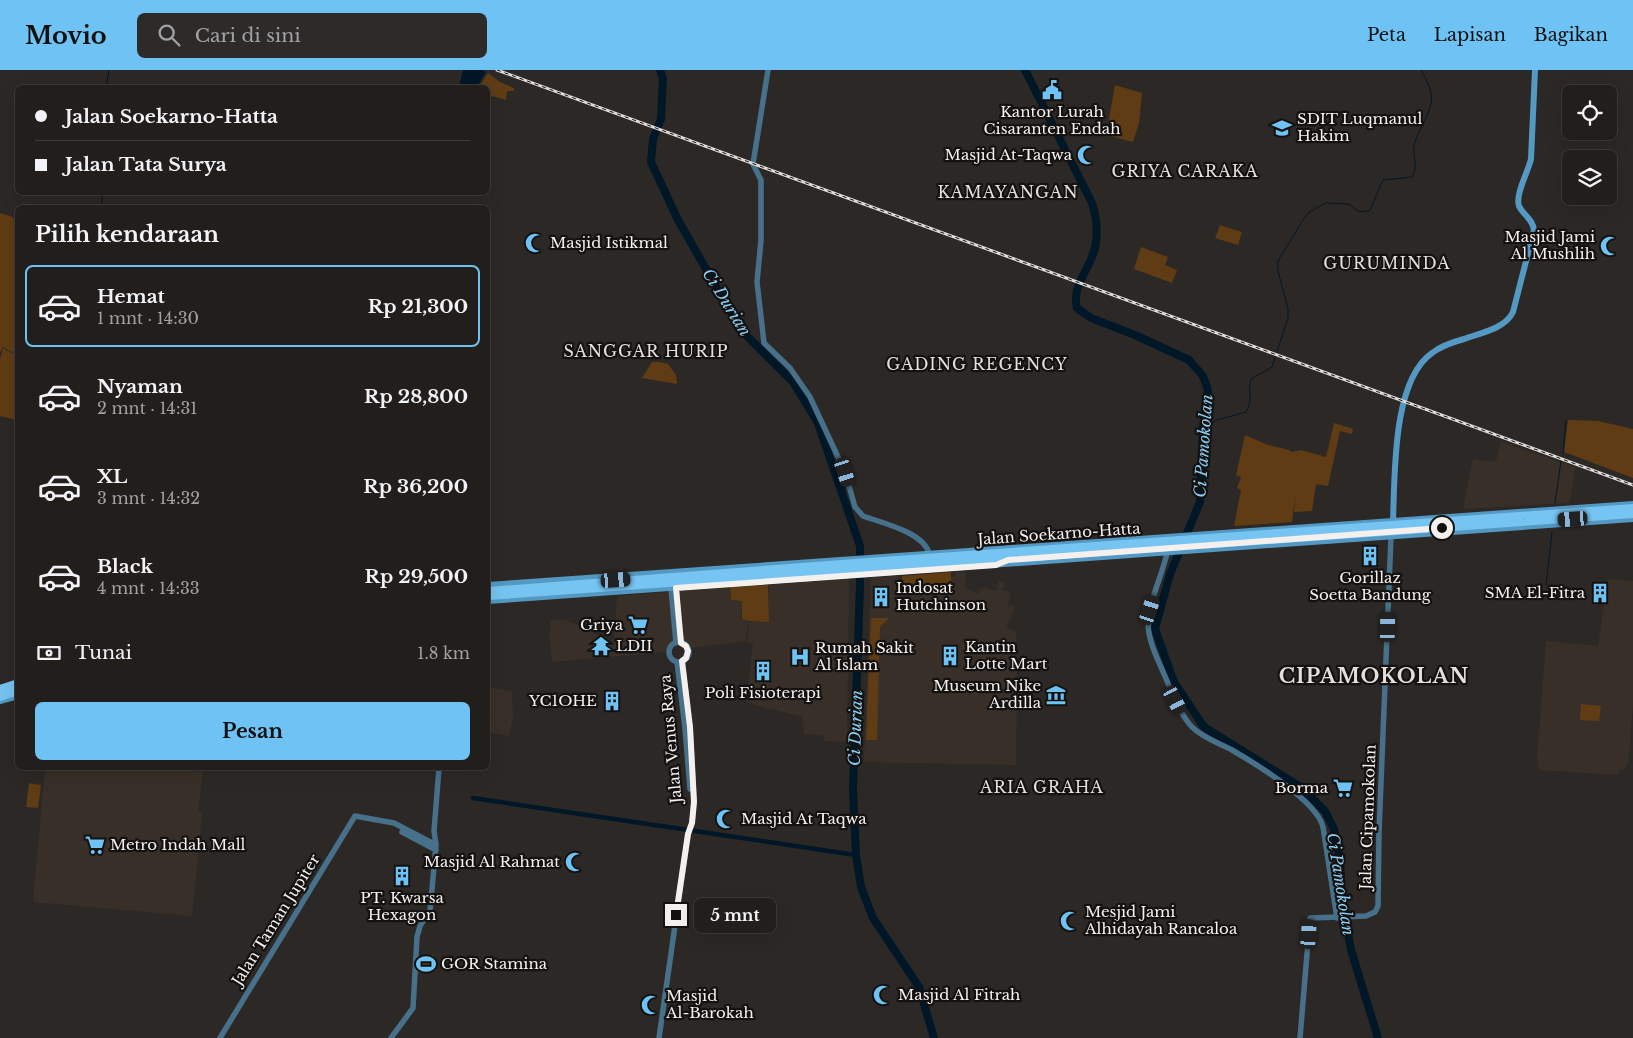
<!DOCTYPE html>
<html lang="id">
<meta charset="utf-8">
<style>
:root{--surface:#211e1c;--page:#2d2b29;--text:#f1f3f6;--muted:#a2a2a3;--line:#3e3c3b;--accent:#6fc2f4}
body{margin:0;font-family:"Libre Baskerville",serif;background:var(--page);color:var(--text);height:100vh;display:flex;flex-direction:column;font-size:19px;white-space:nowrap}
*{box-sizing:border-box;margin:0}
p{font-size:16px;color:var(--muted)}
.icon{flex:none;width:28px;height:28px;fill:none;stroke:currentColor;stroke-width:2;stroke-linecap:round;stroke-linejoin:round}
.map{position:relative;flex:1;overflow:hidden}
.panel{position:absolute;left:15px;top:135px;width:475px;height:565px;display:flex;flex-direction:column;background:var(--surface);border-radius:8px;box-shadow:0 5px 20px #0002,0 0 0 1px var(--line)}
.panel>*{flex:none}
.top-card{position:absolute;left:15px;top:15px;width:475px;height:110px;border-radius:8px;box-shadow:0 5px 20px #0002,0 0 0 1px var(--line);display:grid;align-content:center;height:110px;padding:0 20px;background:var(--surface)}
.controls{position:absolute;left:1562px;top:15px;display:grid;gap:10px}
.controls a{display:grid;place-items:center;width:55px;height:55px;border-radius:8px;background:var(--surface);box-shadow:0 5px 20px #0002,0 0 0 1px var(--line);font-size:25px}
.end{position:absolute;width:22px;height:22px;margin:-11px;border:6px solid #f3f0ee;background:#111;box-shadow:0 0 0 2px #111}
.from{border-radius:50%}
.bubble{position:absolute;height:35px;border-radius:8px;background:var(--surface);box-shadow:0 5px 20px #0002,0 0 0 1px var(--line);font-size:16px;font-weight:700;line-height:35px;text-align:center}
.car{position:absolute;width:15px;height:30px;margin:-15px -8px;border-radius:6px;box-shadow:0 0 4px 1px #0007;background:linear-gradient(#222 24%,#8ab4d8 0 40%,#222 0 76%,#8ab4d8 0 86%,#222 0)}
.top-card b{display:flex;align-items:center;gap:18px;height:48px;font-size:19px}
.top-card b+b{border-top:1px solid var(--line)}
.top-card i{width:12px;height:12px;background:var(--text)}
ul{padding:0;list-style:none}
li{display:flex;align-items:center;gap:15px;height:82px;margin:0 10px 8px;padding:0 10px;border:2px solid transparent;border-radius:8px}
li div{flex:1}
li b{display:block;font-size:19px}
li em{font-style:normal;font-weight:700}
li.current{border-color:var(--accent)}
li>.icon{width:45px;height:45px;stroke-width:1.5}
h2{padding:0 20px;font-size:22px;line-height:60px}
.pay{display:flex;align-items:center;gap:12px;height:55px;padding:0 20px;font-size:19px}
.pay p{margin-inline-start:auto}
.action{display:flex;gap:10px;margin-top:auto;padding:10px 20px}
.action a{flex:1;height:58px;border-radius:8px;background:var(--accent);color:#111;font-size:20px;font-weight:700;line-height:58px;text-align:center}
header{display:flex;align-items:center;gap:30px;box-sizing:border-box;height:70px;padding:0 25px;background:var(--accent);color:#111}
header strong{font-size:24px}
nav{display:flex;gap:28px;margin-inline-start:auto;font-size:18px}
.search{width:350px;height:45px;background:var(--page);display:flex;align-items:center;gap:12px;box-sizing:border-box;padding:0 18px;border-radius:8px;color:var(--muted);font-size:19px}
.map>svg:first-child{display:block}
.built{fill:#383028}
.green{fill:#603c15}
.water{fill:#001727}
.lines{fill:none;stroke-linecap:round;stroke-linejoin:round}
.stream{stroke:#001727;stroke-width:1}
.canal{stroke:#001727;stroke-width:4.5}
.river{stroke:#001727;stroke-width:8}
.tertiary{stroke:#47718b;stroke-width:5.5}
.secondary{stroke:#5399c3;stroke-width:6}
.trunk{stroke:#76c4f2;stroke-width:8}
.rail-casing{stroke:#dedbd9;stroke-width:3}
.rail{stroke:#131210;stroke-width:1;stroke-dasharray:4;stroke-linecap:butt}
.route{stroke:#f3f0ee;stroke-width:6}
.labels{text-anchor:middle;stroke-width:4.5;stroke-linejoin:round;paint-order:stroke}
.poi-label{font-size:15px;fill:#f3f0ee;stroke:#131210;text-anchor:start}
.street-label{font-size:15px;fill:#f3f0ee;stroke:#131210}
.neighbourhood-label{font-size:16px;letter-spacing:1px;fill:#e4dfdb;stroke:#131210}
.water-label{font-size:16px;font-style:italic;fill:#8ccdf6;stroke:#131210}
.district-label{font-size:20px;font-weight:bold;letter-spacing:1px;fill:#e4dfdb;stroke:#131210}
</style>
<header>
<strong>Movio</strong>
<div class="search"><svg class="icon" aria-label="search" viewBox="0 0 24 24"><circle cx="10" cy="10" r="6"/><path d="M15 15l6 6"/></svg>Cari di sini</div>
<nav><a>Peta</a><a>Lapisan</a><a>Bagikan</a></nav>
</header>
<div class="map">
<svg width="1633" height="968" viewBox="0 0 1633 968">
<rect width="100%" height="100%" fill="#2c2825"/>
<path class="built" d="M1501,372L1575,397L1570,433L1463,439L1473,389L1496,392Z
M955,502H965V518L978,524L981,519L985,518L996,521L999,511L1005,512L1002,520L1011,522L1008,535L1015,537L1006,558L1016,562L1017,608L1016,695L864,692L871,507L899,506V511L955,506Z
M849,508L847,672L824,671L823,665L804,664L802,646L767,638L746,632L753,573H747L750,552H769V515Z
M1608,509L1633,511V636L1628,694L1624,699L1619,701L1618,705L1539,700L1537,689L1546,571L1598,576Z
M729,517L731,531H742L741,549L749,551L745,571L691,578L683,570L674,571L666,582L552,592L549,565L551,550H564L579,555L599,566L607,572L614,573L617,527L618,526Z
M488,617L512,621L513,647L509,666L488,662V642L498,644L488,641Z
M45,698H161L203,702L198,741L202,742L192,846L33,832Z"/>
<path class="green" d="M488,3L500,12L514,18V21H507L506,30L488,25V18L479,17Z
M1115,15L1142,23L1139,53L1133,72L1106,65Z
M0,143L13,147L14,153H17V285L3,277L0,283Z
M1220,155L1242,162L1238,175L1215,168Z
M1141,177L1168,187L1165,195L1177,200L1172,213L1134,199Z
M3,278L17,286V350L0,346V289Z
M652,292H659L668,294L676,305L677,314L642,308Z
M1568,350L1598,351L1633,359V408L1564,382Z
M1334,353L1353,359L1352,364L1340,361L1328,416L1316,414L1312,441L1294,442L1296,421L1292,452L1234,456L1241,420L1237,418L1241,407L1236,405L1245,365L1268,375L1289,380L1292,382L1301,380L1326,387Z
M951,502V522L902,521V506Z
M768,515L769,552L750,551L742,549V531L731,530L730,517Z
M871,548H889L880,557L877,670H866Z
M1581,634L1601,636L1599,651L1580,650Z
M29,713L41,715L38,738L26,737Z
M434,885L436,901L417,903V887Z"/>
<path class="water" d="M463,0H482L486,2L477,17H459Z"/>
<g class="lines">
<path class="stream" d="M106,18L109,0
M101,138L103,122
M1203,357L1217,350L1246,342C1254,329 1247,322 1251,309L1272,297L1288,248V238L1278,201V191L1306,145L1316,138L1326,133L1349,134C1357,141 1360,144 1370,140L1383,110L1412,107C1418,98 1413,87 1414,76C1415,70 1418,64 1421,58C1434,31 1436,27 1421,0
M1563,383L1566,350
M1555,433L1561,391
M1546,515L1552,462"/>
<path class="canal" d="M473,728L856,785"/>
<path class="river" d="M660,0L663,9L661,49L653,69L651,92L678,150L741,260L793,312L818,353L860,476V515L853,719L856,785L861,817L873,848L919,917L934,968
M1025,0L1092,133C1098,152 1099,169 1092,187C1085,205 1072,218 1077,238L1091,248L1135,265L1189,290L1203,306L1208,320L1203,357L1200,432L1170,504L1155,559L1174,612L1204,657L1299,716L1325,741L1334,759L1340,790L1342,830L1351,880L1378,968"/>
<path class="tertiary" d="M768,0L753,94L761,110V170L757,212L764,273L790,298L810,327L845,402L855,437L863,446C882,453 923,462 929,483
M1167,483C1162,506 1149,531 1148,553C1148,570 1157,588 1164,604C1172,622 1179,643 1192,657C1203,668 1219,673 1232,680C1256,694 1317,731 1323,757L1337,848
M671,518L676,573
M676,518L681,573
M669 582a10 10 0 1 1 20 0a10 10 0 1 1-20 0Z
M677,592L685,658L690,719
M402,762L436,780
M220,968L355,746L394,753L436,775
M391,968L413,938L417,867L420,856L430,841L436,775L434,761L439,698
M659,968L688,764L692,753L694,731L690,657L682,591
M1300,968L1310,848L1366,846L1375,842L1378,836L1379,762L1391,467"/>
<path class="secondary" d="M1393,450C1395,406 1392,311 1432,283C1441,276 1453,272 1464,269C1480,263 1505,259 1513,242L1534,160C1533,149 1523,145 1519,136C1515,125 1528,102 1531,89L1535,0
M488,515L1633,434
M488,531L1633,449
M0,631L18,626"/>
<path class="trunk" d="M488,521L868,492L1633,438
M488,526L1633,444
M0,619L18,613
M0,627L18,621"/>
<defs>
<path id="rail" d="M497,0L1633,415"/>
</defs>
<use href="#rail" class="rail-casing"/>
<use href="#rail" class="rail"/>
</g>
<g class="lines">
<path class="route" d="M676,845L688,764L692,753L694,732L690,657L682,591L686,588L688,581L686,576L681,573L676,518L996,495L1008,490L1442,458"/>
</g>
<defs>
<symbol id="civic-bare" viewBox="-9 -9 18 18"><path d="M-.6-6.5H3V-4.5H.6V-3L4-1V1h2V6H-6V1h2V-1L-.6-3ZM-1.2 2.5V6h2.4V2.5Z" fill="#6fc2f4" stroke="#131210" stroke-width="2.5" paint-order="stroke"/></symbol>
<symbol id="school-bare" viewBox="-9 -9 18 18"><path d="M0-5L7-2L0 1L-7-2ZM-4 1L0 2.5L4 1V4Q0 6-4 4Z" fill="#6fc2f4" stroke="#131210" stroke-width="2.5" paint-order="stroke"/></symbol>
<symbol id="mosque-bare" viewBox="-9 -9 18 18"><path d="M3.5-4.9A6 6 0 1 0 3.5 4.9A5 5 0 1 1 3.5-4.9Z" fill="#6fc2f4" stroke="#131210" stroke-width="2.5" paint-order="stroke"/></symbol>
<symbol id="building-bare" viewBox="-9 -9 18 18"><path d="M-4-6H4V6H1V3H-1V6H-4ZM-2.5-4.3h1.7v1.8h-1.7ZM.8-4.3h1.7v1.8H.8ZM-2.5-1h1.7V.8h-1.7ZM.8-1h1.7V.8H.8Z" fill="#6fc2f4" stroke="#131210" stroke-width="2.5" paint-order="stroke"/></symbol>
<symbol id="supermarket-bare" viewBox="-9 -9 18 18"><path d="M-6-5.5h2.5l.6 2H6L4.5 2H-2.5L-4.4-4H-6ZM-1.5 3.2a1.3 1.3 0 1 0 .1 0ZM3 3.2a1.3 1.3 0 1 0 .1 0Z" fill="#6fc2f4" stroke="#131210" stroke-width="2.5" paint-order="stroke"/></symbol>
<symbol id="temple-bare" viewBox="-9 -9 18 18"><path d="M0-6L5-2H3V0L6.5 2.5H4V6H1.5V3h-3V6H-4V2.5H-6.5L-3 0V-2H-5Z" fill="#6fc2f4" stroke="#131210" stroke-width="2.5" paint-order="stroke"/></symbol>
<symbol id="hospital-bare" viewBox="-9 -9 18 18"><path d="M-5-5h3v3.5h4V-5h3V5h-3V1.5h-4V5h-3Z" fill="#6fc2f4" stroke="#131210" stroke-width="2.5" paint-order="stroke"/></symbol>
<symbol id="museum-bare" viewBox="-9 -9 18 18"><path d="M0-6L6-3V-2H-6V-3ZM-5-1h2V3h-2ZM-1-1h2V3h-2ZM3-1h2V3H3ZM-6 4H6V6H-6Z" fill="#6fc2f4" stroke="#131210" stroke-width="2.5" paint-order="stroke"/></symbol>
<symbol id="stadium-bare" viewBox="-9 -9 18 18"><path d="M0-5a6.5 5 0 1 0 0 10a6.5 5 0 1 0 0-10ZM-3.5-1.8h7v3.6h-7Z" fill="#6fc2f4" stroke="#131210" stroke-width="2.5" paint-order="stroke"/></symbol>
</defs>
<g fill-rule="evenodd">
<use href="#civic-bare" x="1038" y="6" width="28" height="28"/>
<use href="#school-bare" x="1268" y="44" width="28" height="28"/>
<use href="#mosque-bare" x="1073" y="71" width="28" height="28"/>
<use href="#mosque-bare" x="521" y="159" width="28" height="28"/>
<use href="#mosque-bare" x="1596" y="162" width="28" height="28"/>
<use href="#building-bare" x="1356" y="472" width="28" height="28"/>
<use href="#building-bare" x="1586" y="509" width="28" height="28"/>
<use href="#building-bare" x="867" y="513" width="28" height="28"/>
<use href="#supermarket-bare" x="624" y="541" width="28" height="28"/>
<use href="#temple-bare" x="587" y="562" width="28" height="28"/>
<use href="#building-bare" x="936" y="572" width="28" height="28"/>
<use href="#hospital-bare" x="786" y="573" width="28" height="28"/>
<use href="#building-bare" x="749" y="587" width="28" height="28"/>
<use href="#museum-bare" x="1042" y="611" width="28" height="28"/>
<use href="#building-bare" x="598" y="617" width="28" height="28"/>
<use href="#supermarket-bare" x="1329" y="704" width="28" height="28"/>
<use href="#mosque-bare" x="712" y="735" width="28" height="28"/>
<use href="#supermarket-bare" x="81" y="761" width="28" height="28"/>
<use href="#mosque-bare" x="561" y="778" width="28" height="28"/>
<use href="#building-bare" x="388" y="792" width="28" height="28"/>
<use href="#mosque-bare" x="1056" y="837" width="28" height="28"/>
<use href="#stadium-bare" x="412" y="880" width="28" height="28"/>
<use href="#mosque-bare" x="869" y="911" width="28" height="28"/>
<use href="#mosque-bare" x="637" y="921" width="28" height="28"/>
</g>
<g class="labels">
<g class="poi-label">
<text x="1052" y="47" text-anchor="middle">Kantor Lurah<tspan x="1052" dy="17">Cisaranten Endah</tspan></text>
<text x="1297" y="54">SDIT Luqmanul<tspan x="1297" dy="17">Hakim</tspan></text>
<text x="1072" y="90" text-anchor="end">Masjid At-Taqwa</text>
<text x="1595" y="172" text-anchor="end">Masjid Jami<tspan x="1595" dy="17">Al Mushlih</tspan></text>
<text x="550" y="178">Masjid Istikmal</text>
<text x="1370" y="513" text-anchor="middle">Gorillaz<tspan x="1370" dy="17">Soetta Bandung</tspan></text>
<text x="896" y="523">Indosat<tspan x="896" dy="17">Hutchinson</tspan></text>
<text x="1585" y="528" text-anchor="end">SMA El-Fitra</text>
<text x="623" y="560" text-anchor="end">Griya</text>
<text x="616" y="581">LDII</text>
<text x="965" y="582">Kantin<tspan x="965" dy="17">Lotte Mart</tspan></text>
<text x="815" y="583">Rumah Sakit<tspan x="815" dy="17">Al Islam</tspan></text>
<text x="1041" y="621" text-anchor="end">Museum Nike<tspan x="1041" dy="17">Ardilla</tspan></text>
<text x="763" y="628" text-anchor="middle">Poli Fisioterapi</text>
<text x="597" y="636" text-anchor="end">YC1OHE</text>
<text x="1328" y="723" text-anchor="end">Borma</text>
<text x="741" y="754">Masjid At Taqwa</text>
<text x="110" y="780">Metro Indah Mall</text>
<text x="560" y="797" text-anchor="end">Masjid Al Rahmat</text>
<text x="402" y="833" text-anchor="middle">PT. Kwarsa<tspan x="402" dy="17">Hexagon</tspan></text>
<text x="1085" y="847">Mesjid Jami<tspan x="1085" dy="17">Alhidayah Rancaloa</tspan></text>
<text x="441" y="899">GOR Stamina</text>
<text x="898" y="930">Masjid Al Fitrah</text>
<text x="666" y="931">Masjid<tspan x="666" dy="17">Al-Barokah</tspan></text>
</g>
<g class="street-label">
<text transform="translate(1059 464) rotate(-4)" y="5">Jalan Soekarno-Hatta</text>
<text transform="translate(671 669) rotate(-95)" y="5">Jalan Venus Raya</text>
<text transform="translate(1368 747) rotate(-88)" y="5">Jalan Cipamokolan</text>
<text transform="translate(276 850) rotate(-58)" y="5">Jalan Taman Jupiter</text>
</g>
<g class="neighbourhood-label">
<text x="1185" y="107">GRIYA CARAKA</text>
<text x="1008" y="128">KAMAYANGAN</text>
<text x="1387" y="199">GURUMINDA</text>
<text x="646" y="287">SANGGAR HURIP</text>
<text x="977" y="300">GADING REGENCY</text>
<text x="1042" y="723">ARIA GRAHA</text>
</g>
<g class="water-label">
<text transform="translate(727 232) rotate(58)" y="6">Ci Durian</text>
<text transform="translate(1203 376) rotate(-86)" y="6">Ci Pamokolan</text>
<text transform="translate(855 658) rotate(-88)" y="6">Ci Durian</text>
<text transform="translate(1341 814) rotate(81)" y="6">Ci Pamokolan</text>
</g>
<g class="district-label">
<text x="1374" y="613">CIPAMOKOLAN</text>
</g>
</g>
</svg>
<div class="controls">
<a><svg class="icon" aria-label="locate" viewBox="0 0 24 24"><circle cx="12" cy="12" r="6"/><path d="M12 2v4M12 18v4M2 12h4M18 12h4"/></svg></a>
<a><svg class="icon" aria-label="layers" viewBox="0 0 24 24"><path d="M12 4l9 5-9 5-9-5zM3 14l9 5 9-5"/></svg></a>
</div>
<i class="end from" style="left:1442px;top:458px"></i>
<i class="end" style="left:676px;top:845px"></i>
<div class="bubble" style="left:694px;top:828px;width:82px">5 mnt</div>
<i class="car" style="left:845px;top:402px;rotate:162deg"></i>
<i class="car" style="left:1573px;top:449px;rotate:266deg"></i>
<i class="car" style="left:616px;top:510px;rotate:86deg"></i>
<i class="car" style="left:1150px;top:540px;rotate:18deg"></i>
<i class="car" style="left:1388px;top:557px;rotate:1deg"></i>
<i class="car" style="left:1175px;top:630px;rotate:152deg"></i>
<i class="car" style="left:1309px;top:864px;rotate:4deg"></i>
<div class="top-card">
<b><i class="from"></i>Jalan Soekarno-Hatta</b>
<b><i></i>Jalan Tata Surya</b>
</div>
<section class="panel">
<h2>Pilih kendaraan</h2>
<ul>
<li class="current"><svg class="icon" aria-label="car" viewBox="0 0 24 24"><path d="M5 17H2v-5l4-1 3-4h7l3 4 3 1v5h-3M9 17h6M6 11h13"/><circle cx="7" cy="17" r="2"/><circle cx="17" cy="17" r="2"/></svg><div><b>Hemat</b><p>1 mnt · 14:30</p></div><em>Rp 21,300</em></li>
<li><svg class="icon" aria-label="car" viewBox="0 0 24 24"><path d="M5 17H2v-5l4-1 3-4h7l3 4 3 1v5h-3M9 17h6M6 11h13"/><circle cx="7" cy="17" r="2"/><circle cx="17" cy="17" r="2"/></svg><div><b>Nyaman</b><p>2 mnt · 14:31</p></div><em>Rp 28,800</em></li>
<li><svg class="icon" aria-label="car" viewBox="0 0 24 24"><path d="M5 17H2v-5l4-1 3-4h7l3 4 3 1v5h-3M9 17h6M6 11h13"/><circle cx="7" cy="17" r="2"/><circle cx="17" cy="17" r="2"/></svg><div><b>XL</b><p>3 mnt · 14:32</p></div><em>Rp 36,200</em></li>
<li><svg class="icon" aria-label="car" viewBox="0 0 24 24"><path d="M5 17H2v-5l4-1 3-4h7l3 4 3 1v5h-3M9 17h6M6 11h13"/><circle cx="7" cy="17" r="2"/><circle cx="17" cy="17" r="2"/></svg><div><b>Black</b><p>4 mnt · 14:33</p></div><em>Rp 29,500</em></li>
</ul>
<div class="pay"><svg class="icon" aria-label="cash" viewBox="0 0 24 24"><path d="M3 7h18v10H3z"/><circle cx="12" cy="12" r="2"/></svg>Tunai<p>1.8 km</p></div>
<div class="action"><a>Pesan</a></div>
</section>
</div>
